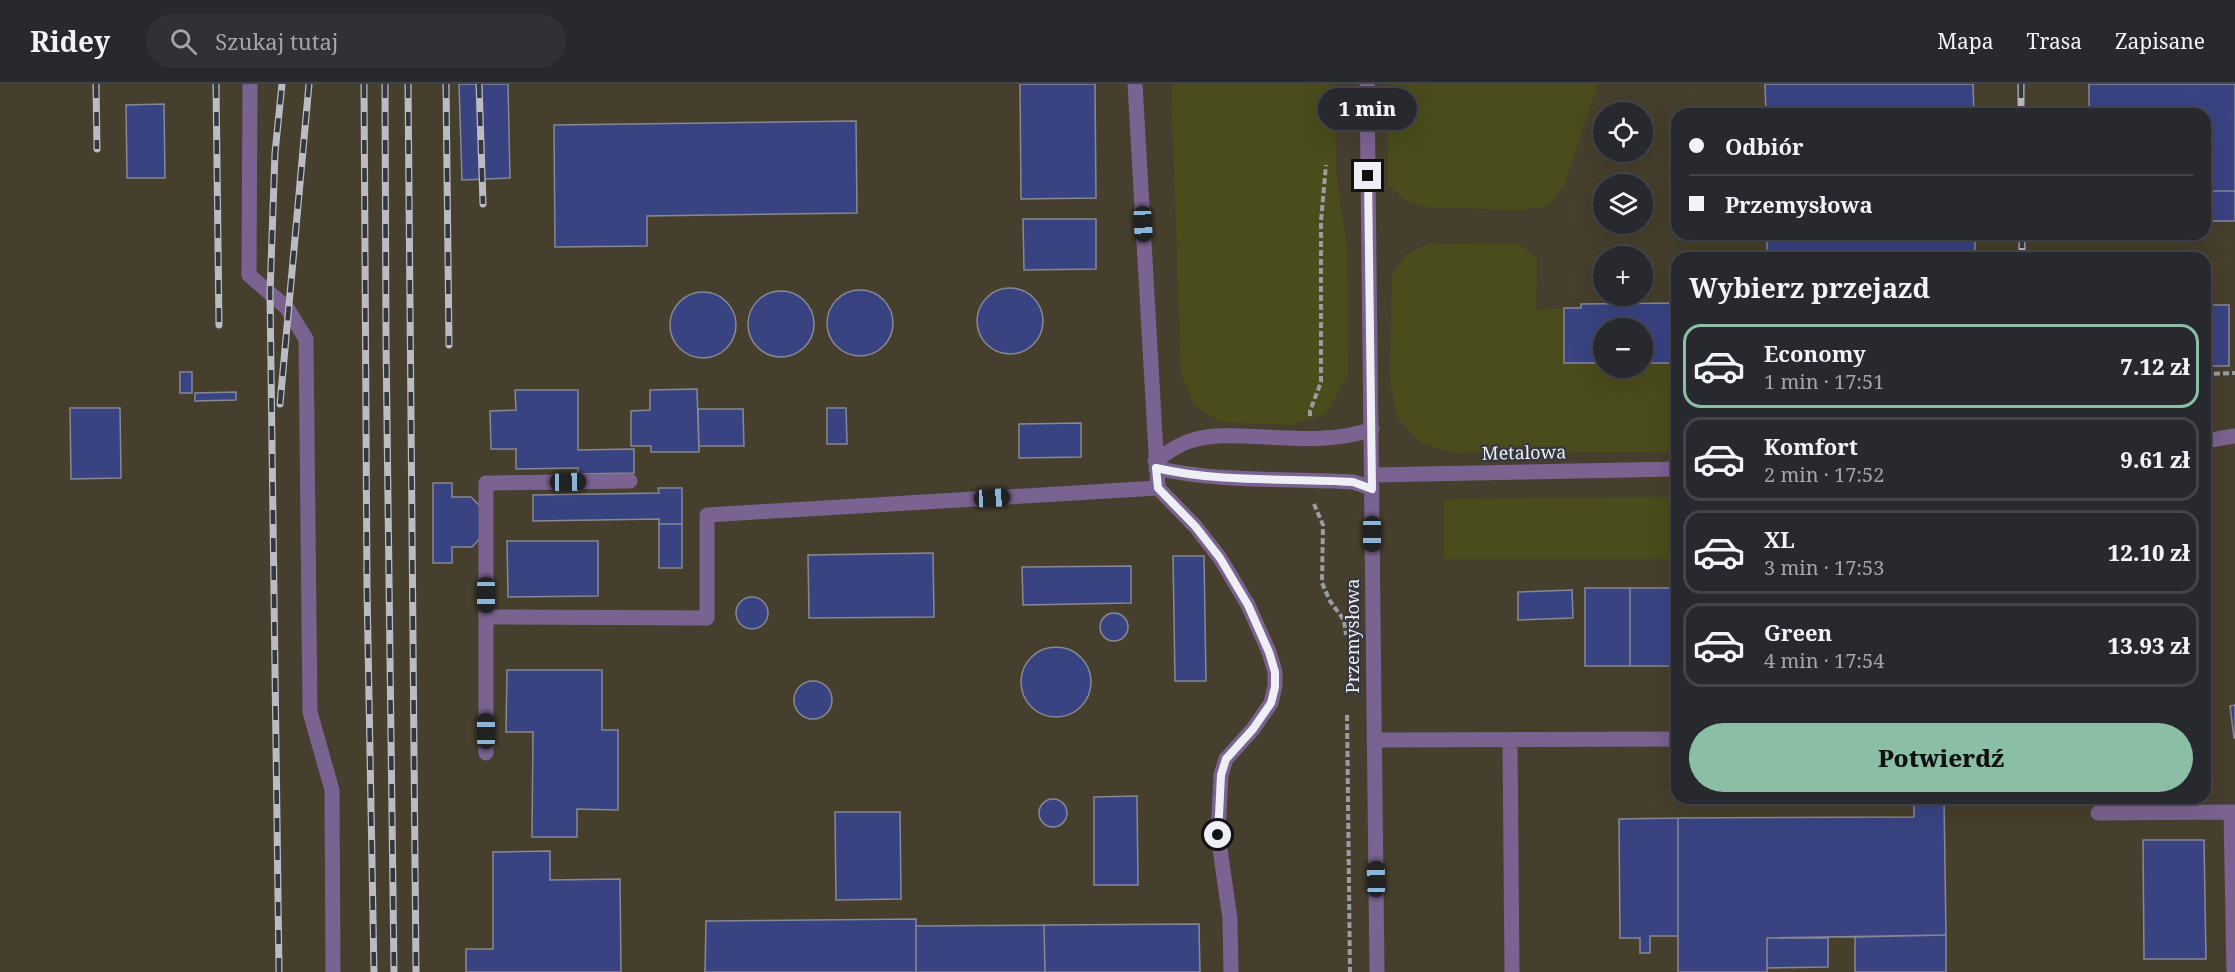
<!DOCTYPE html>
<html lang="pl">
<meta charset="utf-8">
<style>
:root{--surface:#28292f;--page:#303137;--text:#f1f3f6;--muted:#a5a6aa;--line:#44454b;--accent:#8abfa5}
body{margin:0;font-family:"Noto Serif",serif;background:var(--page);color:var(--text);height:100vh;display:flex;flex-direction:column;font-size:22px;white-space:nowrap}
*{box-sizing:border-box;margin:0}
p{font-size:20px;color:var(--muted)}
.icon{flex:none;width:33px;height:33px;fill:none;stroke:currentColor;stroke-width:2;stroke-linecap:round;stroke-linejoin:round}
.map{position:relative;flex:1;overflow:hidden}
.panel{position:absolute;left:1671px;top:168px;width:540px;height:552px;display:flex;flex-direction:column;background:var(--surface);border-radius:18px;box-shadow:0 6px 24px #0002,0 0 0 2px var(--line)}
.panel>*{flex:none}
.hud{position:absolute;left:1671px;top:24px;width:540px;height:132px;border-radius:18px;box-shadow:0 6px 24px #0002,0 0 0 2px var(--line);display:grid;align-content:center;height:132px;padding:0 18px;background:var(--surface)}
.buttons{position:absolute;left:1593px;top:18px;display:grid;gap:12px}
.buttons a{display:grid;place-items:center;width:60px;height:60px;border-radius:50%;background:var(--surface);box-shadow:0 6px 24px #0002,0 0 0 2px var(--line);font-size:30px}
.end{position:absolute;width:27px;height:27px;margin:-14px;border:8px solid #eeeff5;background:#111;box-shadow:0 0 0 3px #111}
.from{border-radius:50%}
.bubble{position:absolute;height:42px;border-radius:21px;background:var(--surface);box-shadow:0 6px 24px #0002,0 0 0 2px var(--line);font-size:20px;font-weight:800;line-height:42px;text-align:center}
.car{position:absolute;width:18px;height:36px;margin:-18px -9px;border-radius:8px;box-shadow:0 0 4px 2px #0007;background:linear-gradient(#222 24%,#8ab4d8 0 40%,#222 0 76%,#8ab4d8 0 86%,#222 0)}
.hud b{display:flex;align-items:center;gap:21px;height:57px;font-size:22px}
.hud b+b{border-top:2px solid var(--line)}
.hud i{width:15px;height:15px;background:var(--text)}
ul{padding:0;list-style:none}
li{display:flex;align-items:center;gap:18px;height:84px;margin:0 12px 9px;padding:0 6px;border:3px solid var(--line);border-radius:18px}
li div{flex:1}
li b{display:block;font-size:22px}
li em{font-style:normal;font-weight:800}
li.selected{border-color:var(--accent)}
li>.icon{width:54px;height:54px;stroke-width:1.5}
h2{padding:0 18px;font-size:27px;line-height:72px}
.cta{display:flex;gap:12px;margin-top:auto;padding:12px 18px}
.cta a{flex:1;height:69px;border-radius:36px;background:var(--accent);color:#111;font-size:24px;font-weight:800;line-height:69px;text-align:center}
header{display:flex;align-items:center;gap:36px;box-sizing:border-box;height:84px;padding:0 30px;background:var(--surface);border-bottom:2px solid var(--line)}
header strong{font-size:28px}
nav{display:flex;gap:33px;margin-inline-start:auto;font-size:21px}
.search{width:420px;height:54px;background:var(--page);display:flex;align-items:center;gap:15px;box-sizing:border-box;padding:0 21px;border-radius:33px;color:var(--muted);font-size:22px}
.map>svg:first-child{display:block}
.industrial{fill:#463f2d;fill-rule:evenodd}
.green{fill:#4a4c1c}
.building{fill:#394382;stroke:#878992;stroke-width:1.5}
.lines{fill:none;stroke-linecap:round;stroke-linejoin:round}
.path{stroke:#9b9ca3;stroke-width:4;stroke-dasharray:6 3;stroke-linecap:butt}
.minor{stroke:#7a6390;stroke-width:15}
.rail-casing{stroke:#bbbcc3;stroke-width:7}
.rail{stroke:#35373f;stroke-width:4.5;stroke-dasharray:14;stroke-linecap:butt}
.route{stroke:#eeeff5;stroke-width:8}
.labels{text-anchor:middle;stroke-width:4.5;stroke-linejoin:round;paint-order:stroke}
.street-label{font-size:18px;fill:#eeeff5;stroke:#35373f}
</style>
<header>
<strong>Ridey</strong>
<div class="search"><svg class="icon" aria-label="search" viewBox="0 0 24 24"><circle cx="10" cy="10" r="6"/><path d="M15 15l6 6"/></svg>Szukaj tutaj</div>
<nav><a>Mapa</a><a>Trasa</a><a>Zapisane</a></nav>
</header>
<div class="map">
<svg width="2235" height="888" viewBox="0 0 2235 888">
<rect width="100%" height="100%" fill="#35373f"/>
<path class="industrial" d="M0,0H2235V888H0ZM1604,28H1642V68H1604ZM1677,30H2205V150H1677ZM1604,100H1642V140H1604ZM1604,172H1642V212H1604ZM1677,174H2205V714H1677ZM1604,244H1642V284H1604Z"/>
<path class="green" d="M1171,0H1334L1336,87L1347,164L1348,291L1326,330L1290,341L1220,338L1195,322L1181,291Z
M1388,0H1598L1564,102L1548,122L1521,126L1424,123L1404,115L1388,101Z
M1517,159L1537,174L1536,226L1564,224L1565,279H1603L1604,284H1642L1643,279H1677V368L1454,369L1421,359L1398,335L1390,299L1392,192L1406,171L1427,160Z
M1677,413V475H1444V417L1452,415Z"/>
<path class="building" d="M459,0H508L510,94L462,96Z
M1020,0H1095L1096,114L1021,115Z
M1765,0H1973L1974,30H1766Z
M2089,0H2235V107H2205V30H2089Z
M164,20L165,94H127L126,21Z
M856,37L857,129L647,132V162L555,163L554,41Z
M2205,107H2235V137H2205Z
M1023,135H1096V185L1024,186Z
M1767,150H1975V174H1767Z
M977 237a33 33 0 1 1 66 0a33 33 0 1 1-66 0Z
M827 239a33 33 0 1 1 66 0a33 33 0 1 1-66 0Z
M748 240a33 33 0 1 1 66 0a33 33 0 1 1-66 0Z
M670 241a33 33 0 1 1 66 0a33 33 0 1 1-66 0Z
M1677,219V279H1642V244H1604V279H1564V224H1581V220Z
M2205,221H2229V282H2205Z
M180,288H192V309H180Z
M697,305L699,368H651V362H631V327L650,326V306Z
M515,306H578V366L634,365V389L578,390V384L516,385V365H491L490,327L516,326Z
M236,308V316L195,317V309Z
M70,324H120L121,394L71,395Z
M827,324H846L847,360H827Z
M698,325H743L744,362H699Z
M1081,339V373L1019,374V340Z
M433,399H452V413H471L485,427V449L472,463H452V479H433Z
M658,404H682V440H659V435L533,437V411L659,409Z
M659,440H682V484H659Z
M507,457H598V512L508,513Z
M933,469L934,533L809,534L808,471Z
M1173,472H1204L1206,597H1175Z
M1131,482V519L1023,521L1022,483Z
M1585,504H1630V582H1585Z
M1630,504H1677V582H1630Z
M1572,506L1573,534L1518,536V508Z
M736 529a16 16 0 1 1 32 0a16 16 0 1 1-32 0Z
M1100 543a14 14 0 1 1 28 0a14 14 0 1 1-28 0Z
M1021 598a35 35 0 1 1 70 0a35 35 0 1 1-70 0Z
M507,586H602V646H618V726L577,725V753H532L533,648H506Z
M794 616a19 19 0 1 1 38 0a19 19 0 1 1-38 0Z
M2235,621V654H2234L2230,622Z
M1137,712L1138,801H1094V713Z
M1922,714H1944L1946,851L1767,854V888H1678V734L1914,733V722Z
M1039 729a14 14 0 1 1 28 0a14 14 0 1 1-28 0Z
M835,728H900L901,815L836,816Z
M1678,734V852H1650V869H1640V854H1620L1619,735Z
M2143,756H2204L2206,875H2144Z
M550,767V796L620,795L621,888H466V865H493V768Z
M916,835V888H705L706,837Z
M1199,840L1200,888H1045L1044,841Z
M1044,841L1045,888H916V842Z
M1946,851V888H1855V853Z
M1767,854H1828V883L1767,884Z"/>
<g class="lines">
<path class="path" d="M2205,290L2235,289
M1310,332V327L1321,298V137L1326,81
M1314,420L1323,441L1322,499L1330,517L1344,536L1346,551
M1347,631L1350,888"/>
<path class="minor" d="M250,0L249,191L287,224L306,255L310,628L332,706L333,888
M1135,0L1158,404
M1367,0L1377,888
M2205,357L2235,352
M1155,377C1165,370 1176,362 1187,358C1205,351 1224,351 1243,352C1285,353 1332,360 1372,345
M1156,384C1221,399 1287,394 1353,398L1372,404
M1372,391L1677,385
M486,533L707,534V431L1158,404L1195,442L1220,474L1248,521L1269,568L1275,588V602L1271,619L1253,645L1226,675L1221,691L1218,751L1230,835L1231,888
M1374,656L1677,655
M1510,656L1512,888
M486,669V399L630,397
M2231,728L2234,888
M2098,729L2235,728"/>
<defs>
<path id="rail" d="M96,0L97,65
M216,0L219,241
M364,0L367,504L374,888
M385,0L386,259L394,888
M408,0L416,888
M446,0L449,261
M479,0L483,120
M2021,0V30
M2022,150V174
M280,320L309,0
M279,888L270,209L275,69L282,0"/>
</defs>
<use href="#rail" class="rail-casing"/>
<use href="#rail" class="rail"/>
</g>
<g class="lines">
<path class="route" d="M1218,751L1221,691L1226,675L1253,645L1271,619L1275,603V588L1269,568L1248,521L1220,474L1195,442L1158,404L1156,384C1221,399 1287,394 1353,398L1372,405L1368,92"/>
</g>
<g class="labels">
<g class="street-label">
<text transform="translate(1524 369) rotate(-1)" y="6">Metalowa</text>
<text transform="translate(1353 552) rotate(-90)" y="6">Przemysłowa</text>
</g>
</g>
</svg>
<div class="buttons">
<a><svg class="icon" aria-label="locate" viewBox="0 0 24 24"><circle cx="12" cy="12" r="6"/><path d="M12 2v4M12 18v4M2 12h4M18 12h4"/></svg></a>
<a><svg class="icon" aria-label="layers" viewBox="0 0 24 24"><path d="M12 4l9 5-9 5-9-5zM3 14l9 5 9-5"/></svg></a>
<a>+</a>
<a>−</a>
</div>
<i class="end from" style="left:1218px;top:751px"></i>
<i class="end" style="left:1368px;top:92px"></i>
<div class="bubble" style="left:1318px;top:4px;width:99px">1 min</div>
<i class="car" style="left:1143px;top:140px;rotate:177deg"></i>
<i class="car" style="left:568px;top:398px;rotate:89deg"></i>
<i class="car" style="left:992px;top:414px;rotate:87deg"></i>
<i class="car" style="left:1372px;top:450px;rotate:180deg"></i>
<i class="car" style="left:486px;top:511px;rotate:180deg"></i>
<i class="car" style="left:486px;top:647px;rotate:0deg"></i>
<i class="car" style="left:1376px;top:795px;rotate:359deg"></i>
<div class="hud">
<b><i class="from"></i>Odbiór</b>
<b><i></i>Przemysłowa</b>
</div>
<section class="panel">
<h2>Wybierz przejazd</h2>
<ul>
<li class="selected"><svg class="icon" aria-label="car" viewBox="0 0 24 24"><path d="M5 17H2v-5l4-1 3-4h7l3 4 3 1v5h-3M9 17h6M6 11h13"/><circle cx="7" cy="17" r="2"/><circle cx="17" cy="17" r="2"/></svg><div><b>Economy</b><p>1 min · 17:51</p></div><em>7.12 zł</em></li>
<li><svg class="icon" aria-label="car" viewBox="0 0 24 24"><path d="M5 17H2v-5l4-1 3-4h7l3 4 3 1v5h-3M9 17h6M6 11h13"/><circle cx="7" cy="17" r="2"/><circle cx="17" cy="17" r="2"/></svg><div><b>Komfort</b><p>2 min · 17:52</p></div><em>9.61 zł</em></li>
<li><svg class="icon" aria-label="car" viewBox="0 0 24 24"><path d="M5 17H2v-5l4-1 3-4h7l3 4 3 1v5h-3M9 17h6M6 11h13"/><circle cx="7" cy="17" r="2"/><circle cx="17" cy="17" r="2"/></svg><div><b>XL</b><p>3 min · 17:53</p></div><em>12.10 zł</em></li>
<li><svg class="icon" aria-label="car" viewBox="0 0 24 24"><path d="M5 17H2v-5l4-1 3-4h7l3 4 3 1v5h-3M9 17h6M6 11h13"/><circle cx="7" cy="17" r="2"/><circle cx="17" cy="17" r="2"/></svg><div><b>Green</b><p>4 min · 17:54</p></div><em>13.93 zł</em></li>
</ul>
<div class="cta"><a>Potwierdź</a></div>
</section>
</div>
